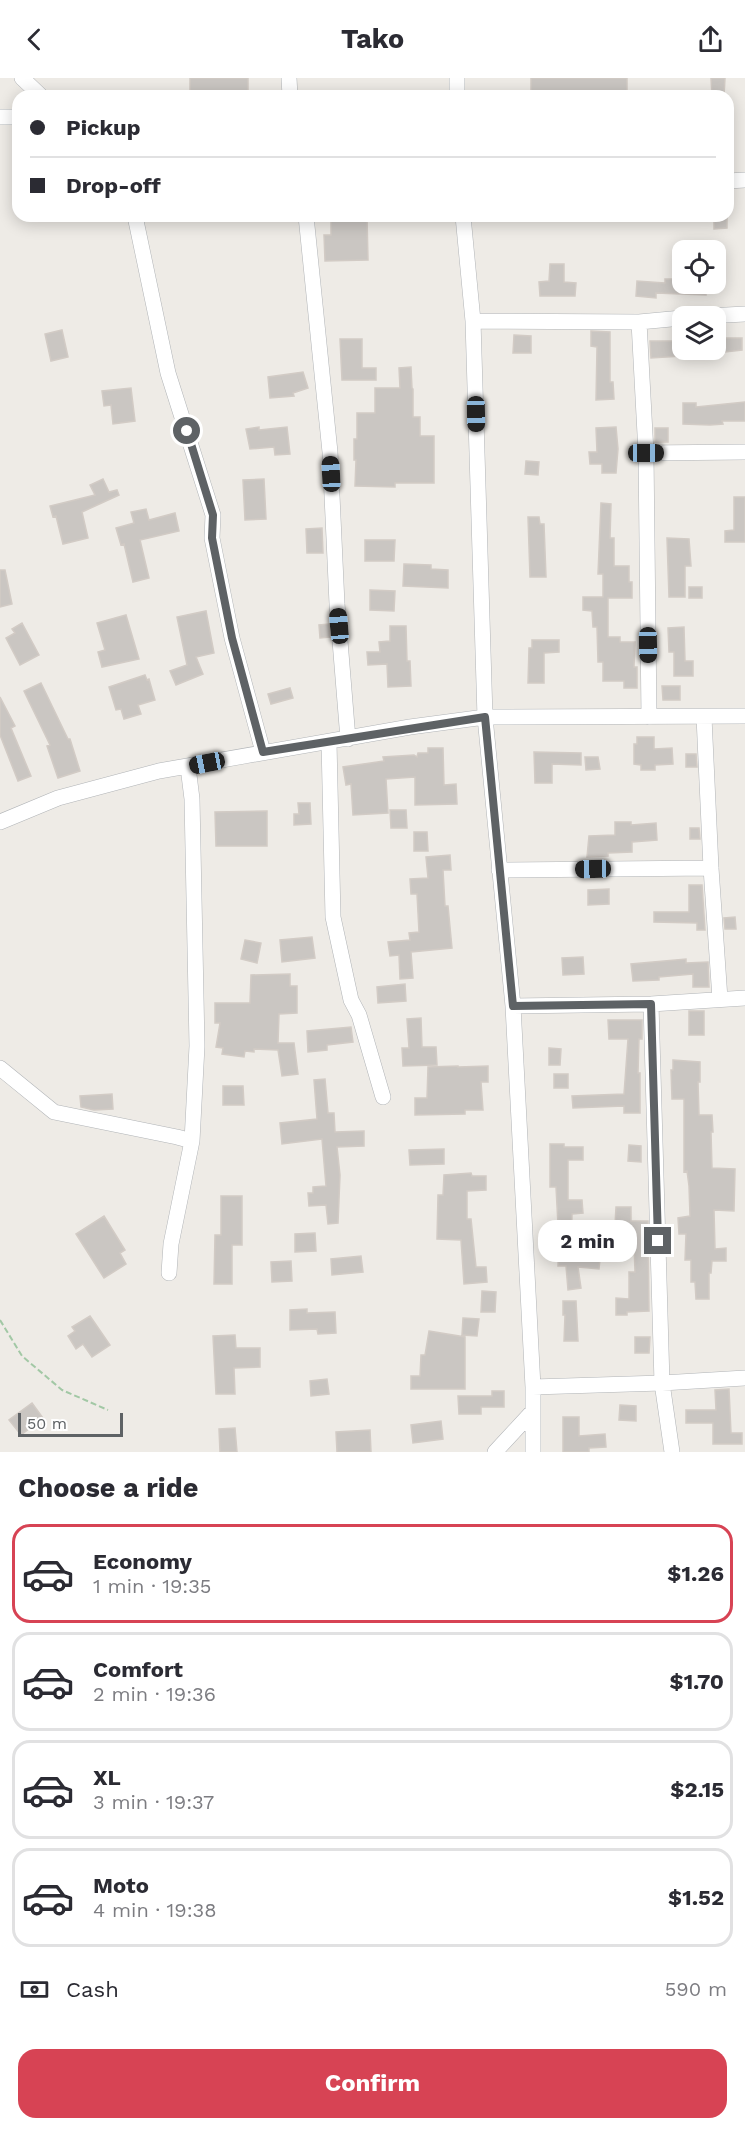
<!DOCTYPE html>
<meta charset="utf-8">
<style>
:root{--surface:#fff;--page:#f2f2f3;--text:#2b2b33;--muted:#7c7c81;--line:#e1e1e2;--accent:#d74354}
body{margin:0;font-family:"Work Sans",sans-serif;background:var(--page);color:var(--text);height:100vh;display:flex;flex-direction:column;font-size:22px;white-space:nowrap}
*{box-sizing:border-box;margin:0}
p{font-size:20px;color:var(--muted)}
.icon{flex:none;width:33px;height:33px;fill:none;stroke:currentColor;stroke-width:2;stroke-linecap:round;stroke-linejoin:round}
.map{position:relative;height:1374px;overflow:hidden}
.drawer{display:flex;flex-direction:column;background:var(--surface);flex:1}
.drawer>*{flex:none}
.hud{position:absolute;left:12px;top:12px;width:722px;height:132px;border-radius:18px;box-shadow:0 3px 15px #0003;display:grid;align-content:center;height:132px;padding:0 18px;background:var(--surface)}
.buttons{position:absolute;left:672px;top:162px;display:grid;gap:12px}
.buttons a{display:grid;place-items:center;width:54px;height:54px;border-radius:12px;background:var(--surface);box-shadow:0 3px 15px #0003;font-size:30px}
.scale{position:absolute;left:18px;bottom:15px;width:105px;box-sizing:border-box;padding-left:6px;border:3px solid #5e6265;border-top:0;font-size:16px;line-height:21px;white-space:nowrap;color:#5e6265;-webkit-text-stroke:4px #fff;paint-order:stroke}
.end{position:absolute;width:27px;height:27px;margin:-14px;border:8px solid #5e6265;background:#fff;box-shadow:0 0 0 3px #fff}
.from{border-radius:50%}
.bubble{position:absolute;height:42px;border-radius:18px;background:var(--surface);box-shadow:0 3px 15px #0003;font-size:20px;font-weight:700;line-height:42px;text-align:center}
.car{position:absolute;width:18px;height:36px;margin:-18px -9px;border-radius:8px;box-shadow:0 0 4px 2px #0007;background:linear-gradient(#222 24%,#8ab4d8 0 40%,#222 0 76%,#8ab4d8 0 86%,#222 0)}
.hud b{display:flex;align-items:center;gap:21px;height:57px;font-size:22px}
.hud b+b{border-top:2px solid var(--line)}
.hud i{width:15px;height:15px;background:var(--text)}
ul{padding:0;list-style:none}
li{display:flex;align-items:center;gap:18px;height:99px;margin:0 12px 9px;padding:0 6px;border:3px solid var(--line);border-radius:18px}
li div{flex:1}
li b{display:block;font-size:22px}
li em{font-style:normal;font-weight:700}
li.on{border-color:var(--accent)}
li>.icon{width:54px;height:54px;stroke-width:1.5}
h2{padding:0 18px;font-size:27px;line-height:72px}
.pay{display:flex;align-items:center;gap:15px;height:66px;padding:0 18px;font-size:22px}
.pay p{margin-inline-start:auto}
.primary-button{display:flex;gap:12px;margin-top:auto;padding:12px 18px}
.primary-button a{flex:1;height:69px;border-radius:18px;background:var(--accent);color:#fff;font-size:24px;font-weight:700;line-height:69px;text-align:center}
header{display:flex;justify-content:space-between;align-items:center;height:78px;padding:0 18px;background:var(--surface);font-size:27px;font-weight:700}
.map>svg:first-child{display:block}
.building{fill:#cac6c2;stroke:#d2cbc5;stroke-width:1.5}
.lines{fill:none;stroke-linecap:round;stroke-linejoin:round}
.street-casing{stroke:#b1b4b7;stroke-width:16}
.path{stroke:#a2c8a5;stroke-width:2;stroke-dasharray:6 3;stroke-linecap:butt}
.street{stroke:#fff;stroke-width:15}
.route{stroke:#5e6265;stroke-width:8}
</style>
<header><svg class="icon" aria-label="back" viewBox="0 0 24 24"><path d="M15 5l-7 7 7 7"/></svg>Tako<svg class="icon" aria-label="share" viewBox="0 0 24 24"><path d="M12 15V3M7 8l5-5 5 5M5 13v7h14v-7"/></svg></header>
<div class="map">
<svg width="745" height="1374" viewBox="0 0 745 1374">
<rect width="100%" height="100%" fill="#eeebe6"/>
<path class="building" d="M190,0H248V18H205V14L190,13Z
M531,0H627V18H531Z
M711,0H725L724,18H712Z
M714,138H727V150L714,151Z
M331,139H367L368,182L325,183L324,157H331Z
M550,186H564V204L576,205L575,218H540L539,204L549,203Z
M665,201H682V206H706V217L656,215V220L636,218L637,203L665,205Z
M62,252L68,279L51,283L45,256Z
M591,253L610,254V304H613L614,321L596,322L597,269L591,268Z
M514,257L531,258V275H513Z
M723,260H742V272L716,275V261Z
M340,261H362V290H376V302H342Z
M650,263H682V278L651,280Z
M411,289L412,310L413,311V339H420V358H434V405H395V409L355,408L356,382H354V361H357V335H375V310H400L399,290Z
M303,294L308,310L293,315L294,318L270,320L268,299Z
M131,310L135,343L113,346L111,327L104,328L102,313Z
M745,324V343H722L723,346L710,347L683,346V325H696V329Z
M259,349V352L287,349L290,376L275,377L274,369L250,371L246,351Z
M616,349L618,371L616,395H602V386H590L589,374H597L596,350Z
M655,350H668V364H655Z
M526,383L539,384L538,397L525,396Z
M103,401L109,414L117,412L119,417L82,434L88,460L63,466L56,438L53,439L50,428L95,417L90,407Z
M264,401L266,441L245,442L243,402Z
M734,419H745V464H725V453L734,452Z
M601,425L611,426L610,460H614V488H629V504H632V520H608V559H620V564H635L634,589H637V610H624V603H603V584H598L597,549H593L592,533L583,532V519H603V496H598Z
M146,431L149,442L175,435L179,453L140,462L149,500L133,504L124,466L121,467L116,450L134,445L131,434Z
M528,439H539L540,446H544L546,499H530Z
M322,450L323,475H307L306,451Z
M667,460L689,461L691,488H685V519H669Z
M365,462H395L394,483H365Z
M404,486L431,487V491L448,492V510L403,508Z
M0,492H5L12,526L0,529Z
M689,509H702V520H689Z
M370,512L395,513L394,533L370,532Z
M206,533L214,575L196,579L203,596L176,607L170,593L187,587L177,539Z
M126,537L139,581L102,589L98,574L105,572L97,545Z
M22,545L39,577L20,587L6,560L15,555L12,551Z
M329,546L330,559L320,560L319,547Z
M390,548H406L407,583H410L411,608L388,609L387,586L368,587L367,574H380L379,564L390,563Z
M684,549L685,583H693V598H674V574H669L668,550Z
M532,562H559V574L544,575V605H528L529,570H532Z
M145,597L147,602L149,601L155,622L138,627L141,636L124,641L121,631L116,632L109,609Z
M41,605L68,661H70L80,693L58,700L47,668L50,667L24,613Z
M662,608H680V622H663Z
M290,610L293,620L271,626L268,616Z
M0,619L15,648L11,650L31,698L18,703L0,657Z
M637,659H654V671L672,670L673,686L655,687V692H641V687L634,686V666H637Z
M428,670H443L444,707L456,706L457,726L415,727V699L386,701L388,735L353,737L351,706L346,707L343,689L384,683L383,679L414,677L417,679L418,675H428Z
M534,674L581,675V687L552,686V705H535Z
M686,676H696L697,689H686Z
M585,679H598L600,691L586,692Z
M298,725H310L311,746L294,747V736H299Z
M390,732H406L407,750H391Z
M267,733V768H216L215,734Z
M615,744H631V747L656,745L657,762L632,764V774L608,775V778L587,779L589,758L615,757Z
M690,750H699L700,761H690Z
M414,754H427L428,773H414Z
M450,777L451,792H443L445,828H448L452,870L411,874L413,900L400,901L399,877L390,878L388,864L410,862L409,855L419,854L417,816H411L410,801L428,800L426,779Z
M689,807H702L705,852H697V845L654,844V834H689Z
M609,811V826L588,827V812Z
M735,839L736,851H725L724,840Z
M312,859L315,880L282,884L280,862Z
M245,862L261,865L257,885L241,881Z
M583,879L584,896L563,897L562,880Z
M686,881V885L708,884L709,909H693V896L659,899V902L633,903L631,886Z
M290,896V908H297V935L279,936L278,965H294L298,996L282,998L278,972L254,971V974L245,973L244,979L222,976L223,970L216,969L220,945H215V925H250L251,897Z
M405,906L406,923L378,925L377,909Z
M689,933H704V957H689Z
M421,940L422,969H436L437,987L403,988L402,970H409L407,941Z
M608,942H642V961H639L638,995H640V1035H624V1028L573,1030L572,1018L624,1016L628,961H609Z
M351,949L353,964L327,967V972L308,974L307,953Z
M549,970L561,971L560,987H549Z
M673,982L700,984V1004H698L699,1037H712L713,1054H711L712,1090L735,1091L734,1133L714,1132L715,1171L726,1170V1183H712L711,1195H709V1221H696L695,1204H691V1182H685L686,1156H679L678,1140L690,1138L689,1108L687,1093L684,1094V1021H672L671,992H673Z
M458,988V989L488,988V1004H481L483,1032H465V1036L415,1037V1020H427L428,989Z
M554,996H568V1010H554Z
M325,1001L328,1035H334L335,1054L364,1053V1068L337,1069L340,1097L338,1145L328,1146L326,1127L309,1128L308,1115H313V1109L326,1108L322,1061L282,1066L280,1045L317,1041L314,1002Z
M223,1008H243L244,1027H223Z
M112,1016L113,1031L94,1032L81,1029L80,1018Z
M550,1066H564V1069H583V1082H568V1122H582L583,1135L572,1136L571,1171L601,1172L599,1191L578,1189L581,1210L568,1212L566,1188H558L559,1165H554V1147H558L556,1109H550Z
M629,1067L641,1068V1084L628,1083Z
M444,1071V1086L410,1087L409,1072Z
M471,1095L472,1098H486V1112L467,1113V1141H471L476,1189H486L487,1204L464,1206L461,1162L437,1161L438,1117H443L444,1097Z
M221,1118H242V1167H232V1206H214L215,1157H221Z
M616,1129H631V1143H648L649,1233L627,1234V1237H616V1220L629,1221V1194H635L634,1165H602V1152H609V1147H615Z
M104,1138L125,1172L120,1175L126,1186L104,1200L76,1156Z
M315,1155L316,1173L295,1174V1156Z
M361,1178L363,1194L332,1197L331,1181Z
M291,1183L292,1203L272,1204L271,1184Z
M482,1213L496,1214L495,1234H481Z
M563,1223H576L578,1263H564L565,1237H563Z
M307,1231V1235L335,1234L336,1255L318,1256L317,1251L290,1252V1232Z
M90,1238L110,1267L92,1279L83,1266L76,1271L68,1258L75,1253L72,1249Z
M463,1240L479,1241L477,1258L462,1257Z
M429,1253L465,1259V1311H411V1298H420L421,1277H425Z
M235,1257L236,1270H260V1289L234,1290L235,1316H216L213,1258Z
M635,1259H650L649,1275H635Z
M327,1301L329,1316L311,1318L310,1303Z
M729,1311L731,1355H742V1366H713V1345H686V1332H716L715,1312Z
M492,1313H504V1329H481V1336H459L458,1318H492Z
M32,1325L43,1340L21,1357L9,1342Z
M620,1327L636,1328V1343L619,1342Z
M563,1339H579V1358L605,1356L606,1369L589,1370V1374H563Z
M441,1343L443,1361L413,1365L411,1347Z
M235,1350L237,1374H220L219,1351Z
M370,1352L371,1374H337L336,1354Z"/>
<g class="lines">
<defs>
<path id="street" d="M22,0L41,18
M289,0L290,18
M457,18V0
M0,39H18
M728,103L745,102
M135,138L168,295L213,437L212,460L232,560L263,674
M306,138L330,374L337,526L348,661
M463,138L473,243L485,639L513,928L533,1309V1374
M708,238L745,236
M473,243L639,244L646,375L649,639
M639,244L682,240
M646,375L745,374
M704,639L711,790L720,921
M329,664L333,839L351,922L359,937L383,1019
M0,744L58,720L159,693L410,649L485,639L745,638
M499,792L711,790
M651,926L662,1305L672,1374
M513,928L651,926L745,920
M0,990L54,1034L177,1059L192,1063
M169,1195L171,1166L192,1063L197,968L192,721L188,689
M533,1309L662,1305L745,1300
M495,1374L532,1334"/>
</defs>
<use href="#street" class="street-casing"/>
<path class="path" d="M0,1242L22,1278L62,1312L108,1332"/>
<use href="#street" class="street"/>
</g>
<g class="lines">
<path class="route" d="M187,353L213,437L212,460L232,560L263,674L485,639L513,928L651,926L658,1163"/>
</g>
</svg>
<div class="buttons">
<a><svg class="icon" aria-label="locate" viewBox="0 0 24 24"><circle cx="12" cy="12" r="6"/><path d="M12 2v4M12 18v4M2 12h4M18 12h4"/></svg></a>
<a><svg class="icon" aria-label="layers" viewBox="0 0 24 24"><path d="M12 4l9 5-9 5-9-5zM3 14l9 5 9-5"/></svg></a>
</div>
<div class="scale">50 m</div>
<i class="end from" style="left:187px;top:353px"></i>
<i class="end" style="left:658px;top:1163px"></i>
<div class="bubble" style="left:538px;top:1142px;width:99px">2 min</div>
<i class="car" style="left:476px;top:336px;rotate:179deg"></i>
<i class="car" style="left:646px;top:375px;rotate:90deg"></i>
<i class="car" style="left:331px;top:396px;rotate:357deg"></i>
<i class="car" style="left:339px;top:548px;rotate:355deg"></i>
<i class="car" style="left:648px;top:567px;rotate:179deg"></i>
<i class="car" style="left:207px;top:685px;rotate:259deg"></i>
<i class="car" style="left:593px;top:791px;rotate:269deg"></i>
<div class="hud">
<b><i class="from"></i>Pickup</b>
<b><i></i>Drop-off</b>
</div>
</div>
<section class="drawer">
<h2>Choose a ride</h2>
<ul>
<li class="on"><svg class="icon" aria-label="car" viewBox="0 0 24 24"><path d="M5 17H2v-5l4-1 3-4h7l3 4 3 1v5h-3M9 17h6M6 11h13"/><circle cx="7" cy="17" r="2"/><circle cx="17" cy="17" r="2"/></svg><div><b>Economy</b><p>1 min · 19:35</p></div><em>$1.26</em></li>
<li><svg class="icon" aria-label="car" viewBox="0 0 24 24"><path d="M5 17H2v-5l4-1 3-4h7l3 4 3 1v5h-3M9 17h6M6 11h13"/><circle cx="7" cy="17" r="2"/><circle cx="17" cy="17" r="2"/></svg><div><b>Comfort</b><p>2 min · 19:36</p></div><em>$1.70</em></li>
<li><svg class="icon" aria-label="car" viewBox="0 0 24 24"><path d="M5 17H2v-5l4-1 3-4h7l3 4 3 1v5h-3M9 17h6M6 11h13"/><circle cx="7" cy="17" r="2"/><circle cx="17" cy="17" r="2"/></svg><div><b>XL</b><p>3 min · 19:37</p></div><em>$2.15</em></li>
<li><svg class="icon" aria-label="car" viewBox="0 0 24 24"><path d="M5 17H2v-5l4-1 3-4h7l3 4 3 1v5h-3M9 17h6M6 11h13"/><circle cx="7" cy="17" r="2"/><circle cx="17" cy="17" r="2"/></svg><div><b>Moto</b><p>4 min · 19:38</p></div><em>$1.52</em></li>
</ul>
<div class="pay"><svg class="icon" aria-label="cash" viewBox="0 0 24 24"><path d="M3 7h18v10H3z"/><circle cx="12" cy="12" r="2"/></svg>Cash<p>590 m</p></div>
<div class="primary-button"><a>Confirm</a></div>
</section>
